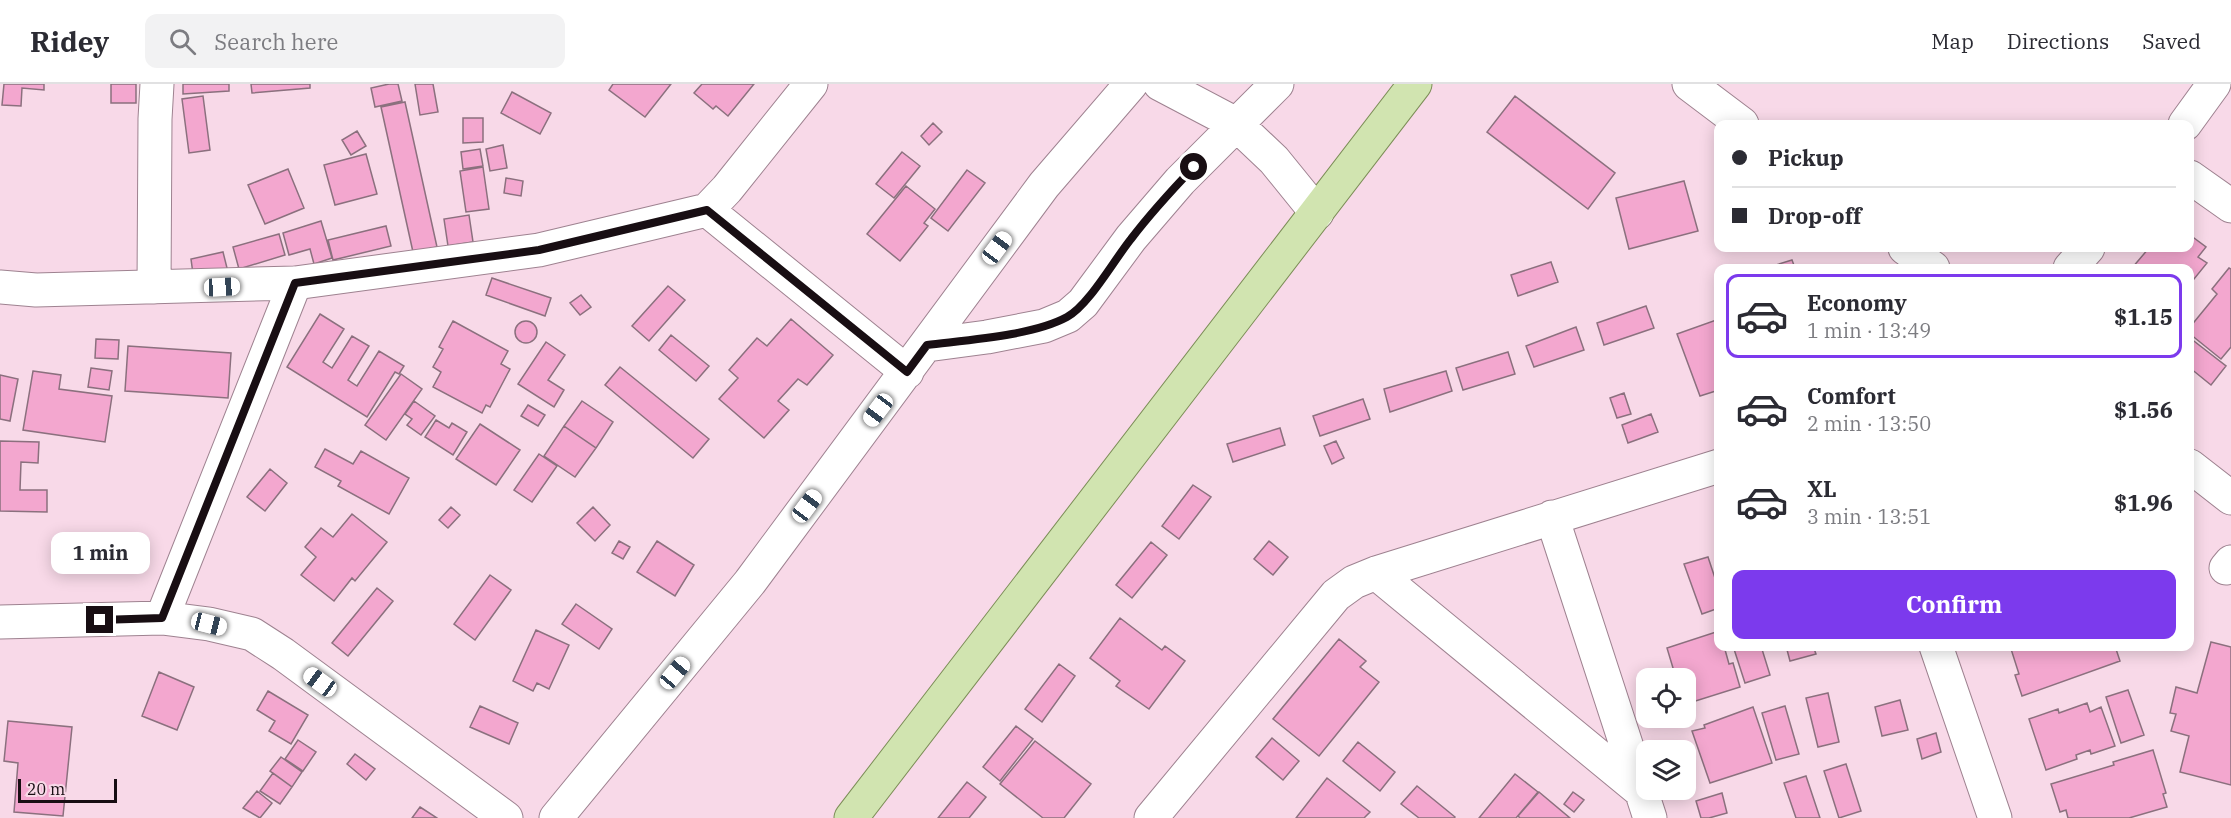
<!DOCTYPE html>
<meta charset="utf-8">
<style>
:root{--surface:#fff;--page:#f2f2f3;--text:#2b2b33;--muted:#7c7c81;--line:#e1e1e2;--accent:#7c3aed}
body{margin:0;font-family:"IBM Plex Serif",serif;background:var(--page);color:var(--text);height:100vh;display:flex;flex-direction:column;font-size:22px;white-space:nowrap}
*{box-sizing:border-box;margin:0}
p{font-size:20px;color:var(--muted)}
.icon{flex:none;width:33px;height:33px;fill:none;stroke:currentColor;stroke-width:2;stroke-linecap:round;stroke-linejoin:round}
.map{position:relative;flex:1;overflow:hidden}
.side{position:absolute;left:1714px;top:180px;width:480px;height:387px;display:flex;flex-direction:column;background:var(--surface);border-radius:12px;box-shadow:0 3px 15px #0003}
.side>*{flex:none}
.top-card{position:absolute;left:1714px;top:36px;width:480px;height:132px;border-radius:12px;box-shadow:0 3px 15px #0003;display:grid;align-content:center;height:132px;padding:0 18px;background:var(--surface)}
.tools{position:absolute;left:1636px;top:584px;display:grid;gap:12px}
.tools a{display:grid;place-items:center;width:60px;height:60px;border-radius:12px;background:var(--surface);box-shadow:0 3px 15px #0003;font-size:30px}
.scale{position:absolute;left:18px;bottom:15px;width:99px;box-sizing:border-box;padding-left:6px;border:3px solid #180e13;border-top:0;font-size:16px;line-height:21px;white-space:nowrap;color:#180e13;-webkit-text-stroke:4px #f8d9e8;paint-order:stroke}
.end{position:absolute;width:27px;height:27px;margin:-14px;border:8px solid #180e13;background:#fff;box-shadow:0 0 0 3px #fff}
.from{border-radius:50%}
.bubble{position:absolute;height:42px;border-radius:12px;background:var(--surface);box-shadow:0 3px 15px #0003;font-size:20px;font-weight:700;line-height:42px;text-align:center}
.car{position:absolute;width:18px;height:36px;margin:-18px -9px;border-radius:8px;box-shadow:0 0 4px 2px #0007;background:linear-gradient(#fff 24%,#345 0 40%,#fff 0 76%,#345 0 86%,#fff 0)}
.top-card b{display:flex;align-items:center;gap:21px;height:57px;font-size:22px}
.top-card b+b{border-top:2px solid var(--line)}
.top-card i{width:15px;height:15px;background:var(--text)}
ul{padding:10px 0 0;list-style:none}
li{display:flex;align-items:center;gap:18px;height:84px;margin:0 12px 9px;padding:0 6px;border:3px solid transparent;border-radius:12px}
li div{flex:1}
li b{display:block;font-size:22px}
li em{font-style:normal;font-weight:700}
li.on{border-color:var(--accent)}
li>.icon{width:54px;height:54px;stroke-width:1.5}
.action{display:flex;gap:12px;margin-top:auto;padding:12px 18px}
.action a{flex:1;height:69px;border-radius:12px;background:var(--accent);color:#fff;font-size:24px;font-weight:700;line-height:69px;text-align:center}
header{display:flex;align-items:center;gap:36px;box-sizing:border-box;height:84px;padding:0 30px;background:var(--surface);border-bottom:2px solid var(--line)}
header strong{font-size:28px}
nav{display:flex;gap:33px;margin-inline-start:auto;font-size:21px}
.search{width:420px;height:54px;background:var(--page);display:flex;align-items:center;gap:15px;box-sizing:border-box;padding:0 21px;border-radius:12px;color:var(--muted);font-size:22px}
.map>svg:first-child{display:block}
.building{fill:#f3a7cf;stroke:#8b707e;stroke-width:1.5}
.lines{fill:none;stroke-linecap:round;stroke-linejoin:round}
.minor-casing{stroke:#9e8290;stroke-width:35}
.major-casing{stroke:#7c8d57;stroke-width:35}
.minor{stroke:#fff;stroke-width:33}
.major{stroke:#d1e4b0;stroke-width:33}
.route{stroke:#180e13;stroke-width:8}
</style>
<header>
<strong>Ridey</strong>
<div class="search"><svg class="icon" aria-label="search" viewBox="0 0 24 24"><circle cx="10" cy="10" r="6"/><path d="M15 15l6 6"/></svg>Search here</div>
<nav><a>Map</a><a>Directions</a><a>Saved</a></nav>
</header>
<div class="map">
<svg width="2231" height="734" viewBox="0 0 2231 734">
<rect width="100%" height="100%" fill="#f8d9e8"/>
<path class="building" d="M4,0H44V6L22,4L21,22L2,21Z
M111,0H136V19H111Z
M183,0H229V7L183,10Z
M251,0H310V4L252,9Z
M389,0H398L402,17L375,23L371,4Z
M415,0H433L438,28L420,31Z
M613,0H671L645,33L609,6Z
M702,0H754L728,32L716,22L713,25L694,9Z
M512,8L551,29L540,50L501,29Z
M203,12L210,66L189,69L182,15Z
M1515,12L1615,89L1588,125L1487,48Z
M405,18L437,163L413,168L381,23Z
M463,34H483V58L463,59Z
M933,39L942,48L929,61L921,52Z
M357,47L366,62L351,71L342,56Z
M503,61L507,84L490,87L486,65Z
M480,65L483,82L463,85L461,68Z
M902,68L920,82L894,114L876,100Z
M366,70L377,110L335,121L324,81Z
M483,83L489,125L466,128L460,87Z
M288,85L304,124L265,140L248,101Z
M967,86L985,99L948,147L931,134Z
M506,94L523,97L521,112L504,109Z
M1684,97L1698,147L1629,165L1616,114Z
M906,102L935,125L924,139L928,142L900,177L867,150Z
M469,131L473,158L448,162L444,135Z
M321,137L332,174L314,180L310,165L289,171L283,149Z
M386,142L391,162L333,176L328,156Z
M279,150L285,171L239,185L233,163Z
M2190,151L2206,163L2198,173L2207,179L2190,200V184H2132L2149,164H2190Z
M223,168L228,188L194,197L191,175Z
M1792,176L1795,184H1766Z
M1551,178L1558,198L1518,212L1511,191Z
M2229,184L2231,185V263L2221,275L2190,250V243L2217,210L2212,205Z
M492,194L551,214L545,232L486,211Z
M668,202L685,216L649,257L632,242Z
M581,211L591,223L580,231L570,219Z
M1646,222L1654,244L1604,261L1597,239Z
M320,230L344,245L323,278L332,284L352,252L369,262L348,296L357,302L379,267L404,282L399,290L395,288L367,333L287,283Z
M791,235L833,271L807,301L798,295L778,317L789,326L764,354L719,315L738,294L729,286L757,254L767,262Z
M1719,235V306L1700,312L1677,250Z
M453,237L508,267L501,280L510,285L490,323L486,321L482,329L433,303L441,288L433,283L443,265L439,263Z
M515 248a11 11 0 1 1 22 0a11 11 0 1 1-22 0Z
M1576,243L1584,266L1534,283L1526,262Z
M671,251L709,282L696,297L659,266Z
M2190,254L2226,282L2211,301L2190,284Z
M96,255L119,256L118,275L95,274Z
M546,258L565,271L548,296L564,306L554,323L518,300Z
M128,262L231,269L228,314L125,307Z
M1508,268L1515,290L1463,306L1456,284Z
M620,283L709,355L693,374L605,301Z
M91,284L112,287L109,306L88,303Z
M33,287L61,291L59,305L112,312L105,358L23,346Z
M1446,287L1452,307L1390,328L1384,305Z
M401,290L422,305L386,356L365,341Z
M0,291L18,295L10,337L0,335Z
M1624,309L1631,330L1617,334L1610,314Z
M1363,315L1370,335L1320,352L1313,332Z
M414,317L435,332L421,351L407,341L412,335L405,330Z
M582,317L613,338L596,364L564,342Z
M528,321L545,331L538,342L521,332Z
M1651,330L1658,348L1628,359L1622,341Z
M436,336L449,344L452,339L467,348L453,371L425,353Z
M480,340L520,366L496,401L456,375Z
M564,342L596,364L575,393L544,372Z
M1280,344L1285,361L1233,378L1227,360Z
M0,357L39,358L38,379L21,378L20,406H47V428L0,427Z
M1336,357L1344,374L1332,380L1324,362Z
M325,365L353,380L361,367L409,394L389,430L338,402L341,397L315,383Z
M539,370L557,382L532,418L514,406Z
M270,385L287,399L265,427L247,413Z
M1193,401L1211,413L1179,455L1162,442Z
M451,423L460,431L448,444L439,436Z
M593,423L610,441L595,457L577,439Z
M352,430L387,458L355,497L352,494L334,517L301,491L316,473L305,463L321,444L333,453Z
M619,457L630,463L623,475L612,469Z
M657,457L694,481L675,512L637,488Z
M1269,457L1288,473L1273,491L1254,475Z
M1151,458L1167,471L1132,514L1116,501Z
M1708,473L1719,506V524L1702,530L1684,480Z
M490,491L511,506L475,556L454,540Z
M377,504L393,517L348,572L332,559Z
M576,520L612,545L599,565L562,540Z
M1120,534L1162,566L1165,562L1185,577L1149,625L1116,602L1120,597L1090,574Z
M536,546L569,561L549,605L537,599L533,607L513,597Z
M1719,547V562H1724L1729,580L1733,579L1740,603L1686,620V594H1676L1667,564Z
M1339,555L1366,577L1360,583L1379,598L1319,672L1273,635Z
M2211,558L2231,563V701L2180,688L2189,652L2171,647L2176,630L2170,629L2176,603L2197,609Z
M1733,562H1761L1770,591L1745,599Z
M1786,562H1813L1816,570L1790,577Z
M2018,562H2115L2120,577L2022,612L2015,591L2019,590L2011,565Z
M1059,580L1075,592L1042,638L1025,625Z
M159,588L194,603L177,646L142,632Z
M2128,606L2144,651L2121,659L2106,613Z
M268,607L308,631L291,660L269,647L275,637L257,626Z
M1828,609L1839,658L1818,663L1806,614Z
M1900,616L1908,646L1882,652L1875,623Z
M2087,619L2090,628L2101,623L2115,662L2091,670L2090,666L2076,671L2077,675L2046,686L2029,635L2058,625L2059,629Z
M480,622L518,639L509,660L470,643Z
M1785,622L1799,670L1776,676L1762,629Z
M1753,623L1772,679L1710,699L1692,647L1705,644L1704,641Z
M8,637L72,643L63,732L14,728L18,679L4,677Z
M1016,642L1033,655L1000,697L983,683Z
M1936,649L1941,668L1922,675L1917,655Z
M1272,654L1299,677L1283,696L1256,673Z
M298,656L316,668L303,687L285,675Z
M1035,657L1091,700L1064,734H1043L1000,700Z
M1358,658L1395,688L1380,707L1343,677Z
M2153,666L2166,709L2163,710L2167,723L2129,734H2068L2066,726L2060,728L2051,700L2114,681L2113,678Z
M355,670L375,685L366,696L347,680Z
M281,673L302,688L292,703L270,687Z
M1846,680L1861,727L1839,734L1824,687Z
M273,689L292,703L280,720L260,707Z
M1515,690L1538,708L1516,734H1479Z
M1806,692L1820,734H1796L1784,699Z
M1327,694L1370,728L1364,734H1296Z
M967,698L986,713L969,734H938Z
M1417,702L1455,733L1454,734H1419L1401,720Z
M257,707L272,719L260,734L243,724Z
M1539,708L1570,734H1520L1518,732Z
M1573,708L1584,716L1574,728L1564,720Z
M1722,709L1727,729L1709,734H1701L1696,717Z
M420,723L437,734H412Z"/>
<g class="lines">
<defs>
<path id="minor" d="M1160,0L1236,40L1274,76L1317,129
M1689,0L1742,40
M2185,40L2214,0
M2190,93L2231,122
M707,126L907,288
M1905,164L1933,184
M2070,184L2088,164
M0,203L36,206L295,199L539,166L707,126L727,105L811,0
M154,203L155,35L157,0
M927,261L987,253L1044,242L1068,232L1083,219L1131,154L1180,97L1277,0
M2190,382L2231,414
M1552,433L1650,734
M2226,484L2231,478
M1376,489L1642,708
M162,534L295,199
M0,538L162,534L209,540L252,550L283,570L506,734
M1936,562L1995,734
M556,734L750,498L1044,101L1131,0
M1151,734L1336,511L1354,498L1376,489L1719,382"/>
<path id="major" d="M851,734L1415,0"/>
</defs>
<use href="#minor" class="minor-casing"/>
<use href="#major" class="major-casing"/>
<use href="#minor" class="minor"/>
<use href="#major" class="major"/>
</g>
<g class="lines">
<path class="route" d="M100,536L162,534L295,199L539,166L707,126L907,288L927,261C967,256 1032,252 1067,233C1089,221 1114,176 1131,155C1150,130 1172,106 1194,83"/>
</g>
</svg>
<div class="tools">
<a><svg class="icon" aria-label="locate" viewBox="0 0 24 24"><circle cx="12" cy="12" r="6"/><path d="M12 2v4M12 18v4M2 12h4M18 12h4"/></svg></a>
<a><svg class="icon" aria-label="layers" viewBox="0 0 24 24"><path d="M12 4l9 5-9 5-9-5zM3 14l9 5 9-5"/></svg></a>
</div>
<div class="scale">20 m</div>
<i class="end from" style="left:1194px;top:83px"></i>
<i class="end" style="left:100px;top:536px"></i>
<div class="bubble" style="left:51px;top:448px;width:99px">1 min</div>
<i class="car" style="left:997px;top:164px;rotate:37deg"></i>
<i class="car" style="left:222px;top:203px;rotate:87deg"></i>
<i class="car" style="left:878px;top:326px;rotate:217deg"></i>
<i class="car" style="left:807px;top:422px;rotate:37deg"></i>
<i class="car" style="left:209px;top:540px;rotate:104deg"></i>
<i class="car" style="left:675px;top:589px;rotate:40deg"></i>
<i class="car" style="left:320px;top:598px;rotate:306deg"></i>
<div class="top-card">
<b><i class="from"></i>Pickup</b>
<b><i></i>Drop-off</b>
</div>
<section class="side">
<ul>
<li class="on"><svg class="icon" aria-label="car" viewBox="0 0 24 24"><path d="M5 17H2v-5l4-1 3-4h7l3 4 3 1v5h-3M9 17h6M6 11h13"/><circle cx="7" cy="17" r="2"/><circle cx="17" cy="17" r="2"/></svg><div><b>Economy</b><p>1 min · 13:49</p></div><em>$1.15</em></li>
<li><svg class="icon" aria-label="car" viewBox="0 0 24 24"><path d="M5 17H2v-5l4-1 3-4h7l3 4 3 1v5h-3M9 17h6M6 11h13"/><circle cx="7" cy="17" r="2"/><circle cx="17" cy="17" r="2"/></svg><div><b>Comfort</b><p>2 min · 13:50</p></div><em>$1.56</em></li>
<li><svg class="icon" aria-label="car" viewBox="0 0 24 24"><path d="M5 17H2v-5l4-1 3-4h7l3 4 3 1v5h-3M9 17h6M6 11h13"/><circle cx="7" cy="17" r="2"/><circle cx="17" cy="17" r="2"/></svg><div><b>XL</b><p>3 min · 13:51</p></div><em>$1.96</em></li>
</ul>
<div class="action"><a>Confirm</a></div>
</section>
</div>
